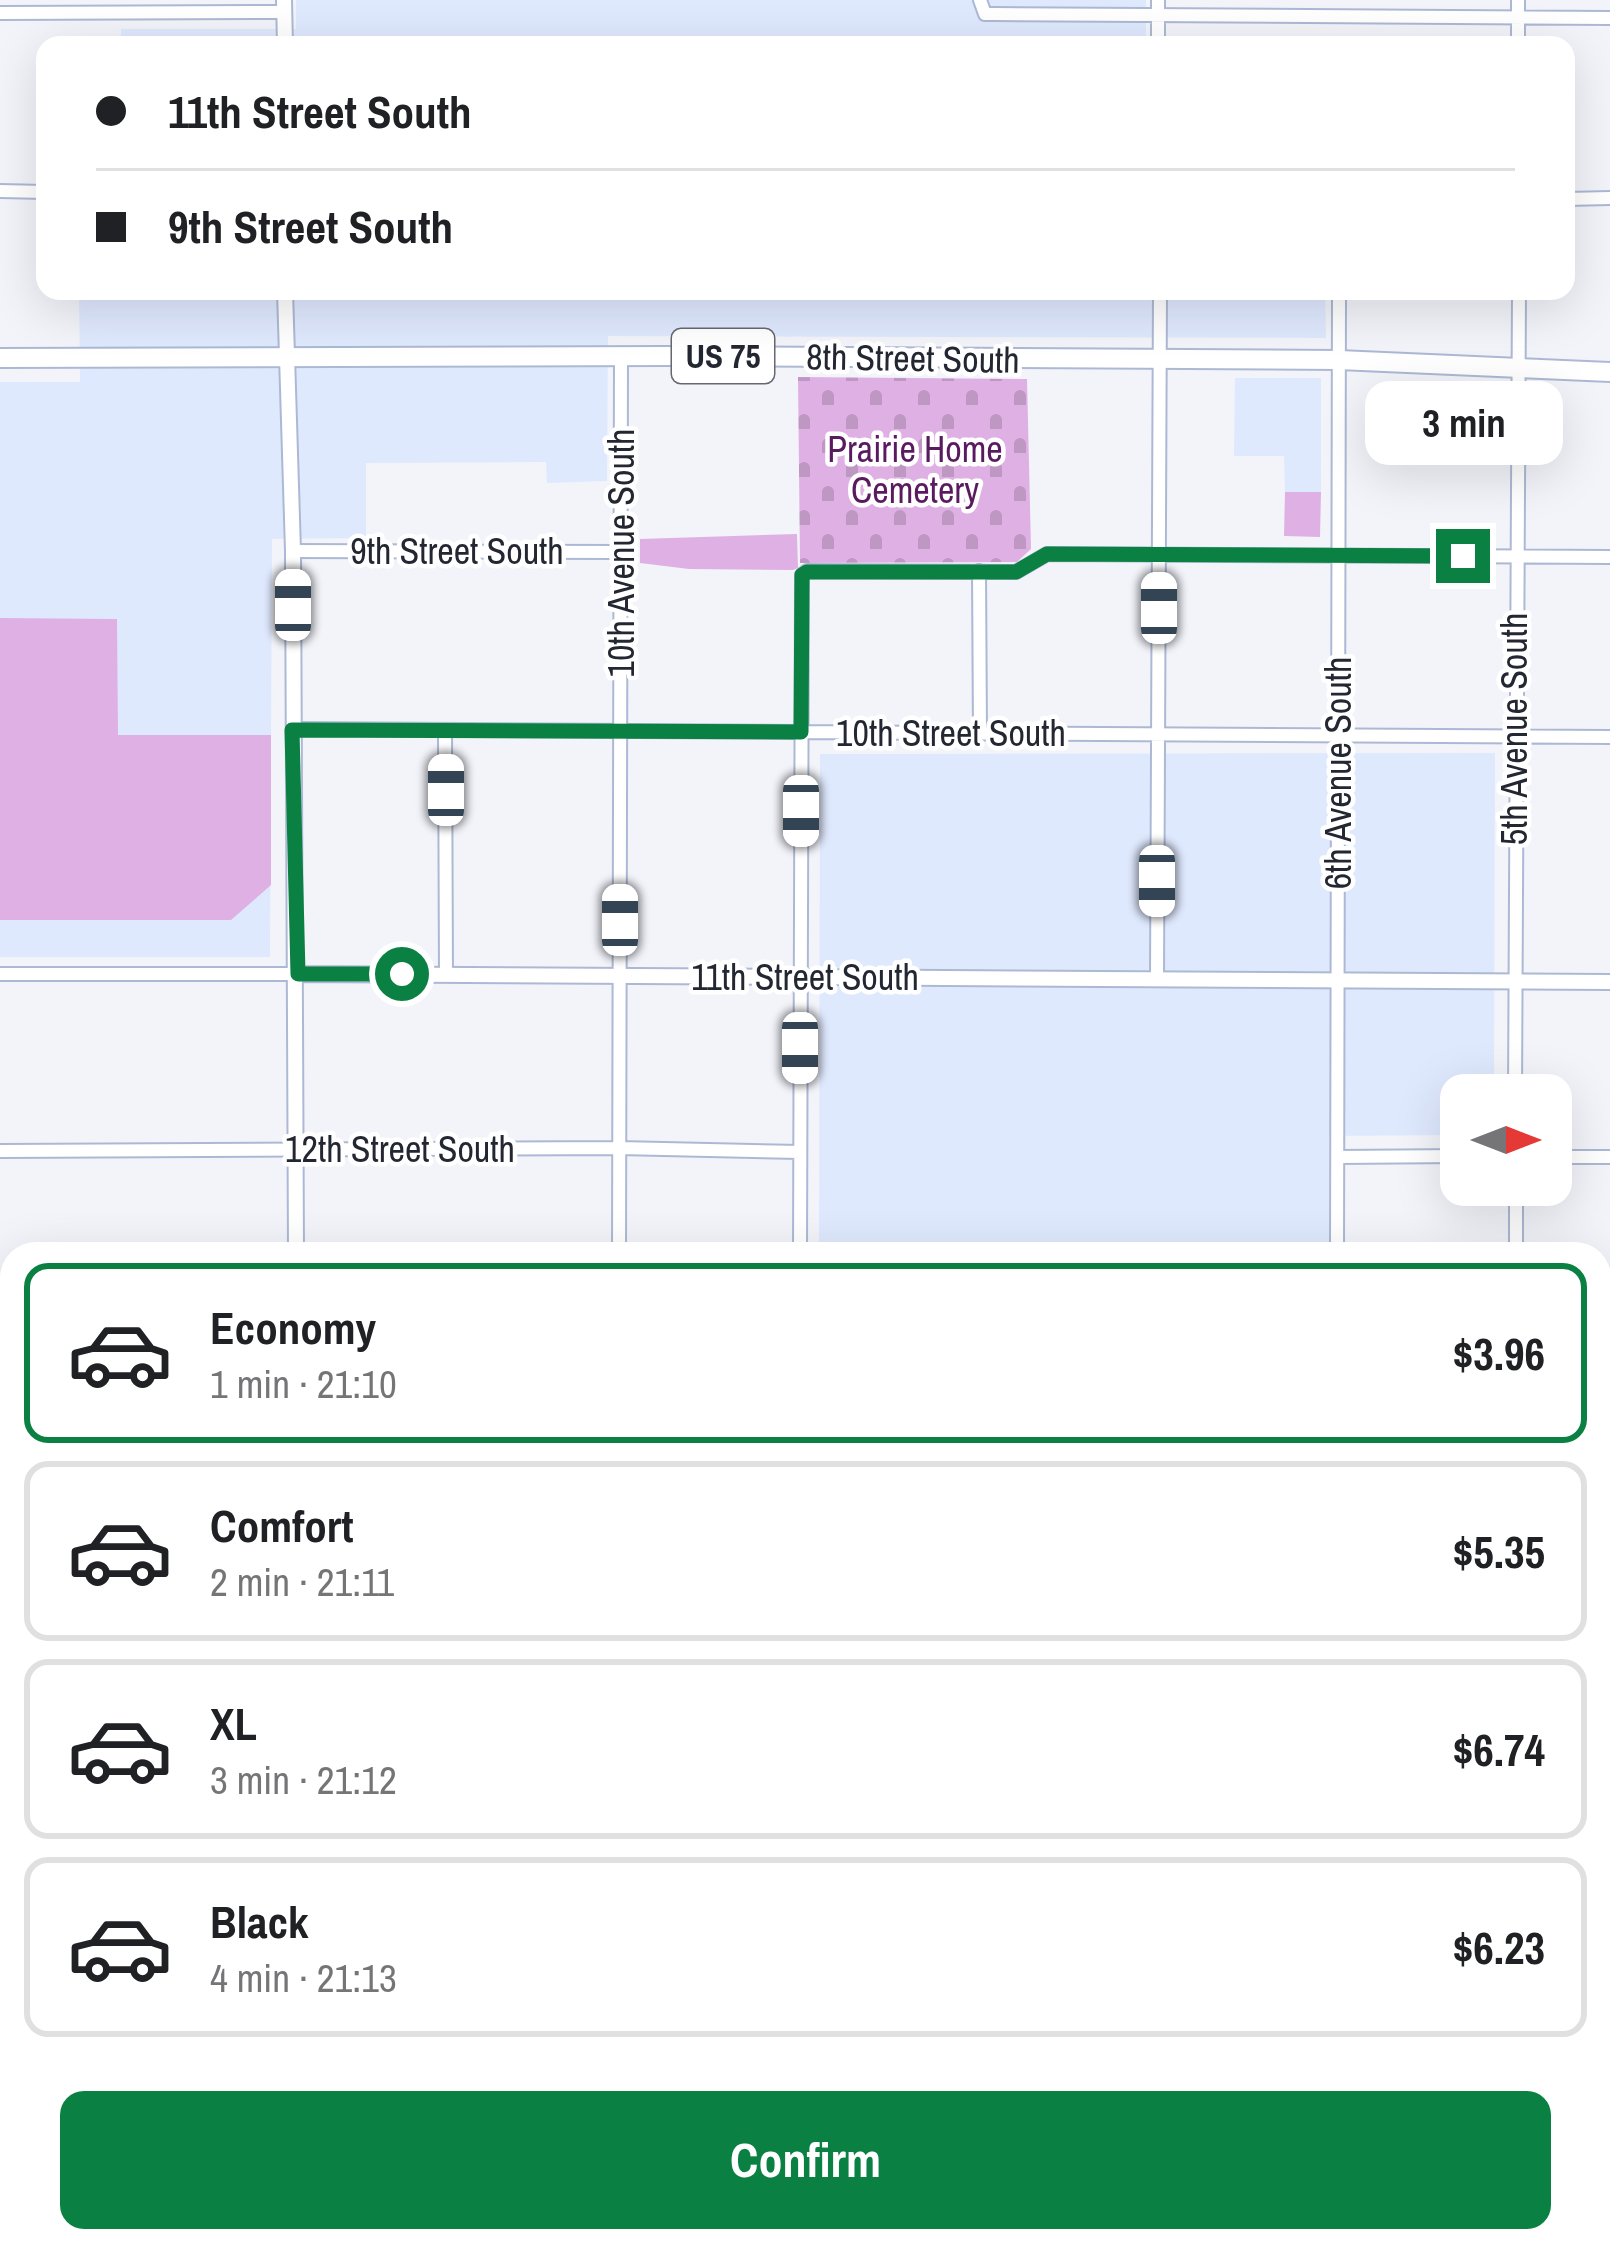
<!DOCTYPE html>
<meta charset="utf-8">
<style>
:root{--surface:#fff;--page:#f6f6f6;--text:#202124;--muted:#757577;--line:#e0e0e0;--accent:#0b8043}
body{margin:0;font-family:"Archivo Narrow",sans-serif;background:var(--page);color:var(--text);height:100vh;display:flex;flex-direction:column;font-size:45px;white-space:nowrap}
*{box-sizing:border-box;margin:0}
p{font-size:39px;color:var(--muted)}
.icon{flex:none;width:66px;height:66px;fill:none;stroke:currentColor;stroke-width:2;stroke-linecap:round;stroke-linejoin:round}
.map{position:relative;flex:1;overflow:hidden}
.details{position:absolute;left:0px;top:1242px;width:1611px;height:1011px;display:flex;flex-direction:column;background:var(--surface);border-radius:36px 36px 0 0;box-shadow:0 12px 48px #0002}
.details>*{flex:none}
.hud{position:absolute;left:36px;top:36px;width:1539px;height:264px;border-radius:24px;box-shadow:0 12px 48px #0002;display:grid;align-content:center;height:264px;padding:0 60px;background:var(--surface)}
.needle{width:78px;rotate:90deg}
.buttons{position:absolute;left:1440px;top:1074px;display:grid;gap:24px}
.buttons a{display:grid;place-items:center;width:132px;height:132px;border-radius:24px;background:var(--surface);box-shadow:0 12px 48px #0002;font-size:60px}
.end{position:absolute;width:54px;height:54px;margin:-27px;border:15px solid #0b8043;background:#fff;box-shadow:0 0 0 6px #fff}
.from{border-radius:50%}
.bubble{position:absolute;height:84px;border-radius:24px;background:var(--surface);box-shadow:0 12px 48px #0002;font-size:39px;font-weight:700;line-height:84px;text-align:center}
.car{position:absolute;width:36px;height:72px;margin:-36px -18px;border-radius:15px;box-shadow:0 0 9px 3px #0007;background:linear-gradient(#fff 24%,#345 0 40%,#fff 0 76%,#345 0 86%,#fff 0)}
.hud b{display:flex;align-items:center;gap:42px;height:114px;font-size:45px}
.hud b+b{border-top:3px solid var(--line)}
.hud i{width:30px;height:30px;background:var(--text)}
ul{padding:21px 0 0;list-style:none}
li{display:flex;align-items:center;gap:36px;height:180px;margin:0 24px 18px;padding:0 36px;border:6px solid var(--line);border-radius:24px}
li div{flex:1}
li b{display:block;font-size:45px}
li em{font-style:normal;font-weight:700}
li.on{border-color:var(--accent)}
li>.icon{width:108px;height:108px;stroke-width:1.5}
.cta{display:flex;gap:24px;margin-top:auto;padding:24px 60px}
.cta a{flex:1;height:138px;border-radius:24px;background:var(--accent);color:#fff;font-size:48px;font-weight:700;line-height:138px;text-align:center}
.map>svg:first-child{display:block}
.built{fill:#dfe9fe}
.green{fill:#dfb0e3}
.cemetery{fill:url(#cemetery-stones)}
.lines{fill:none;stroke-linecap:round;stroke-linejoin:round}
.minor-casing{stroke:#adb9d4;stroke-width:16}
.tertiary-casing{stroke:#adb9d4;stroke-width:18}
.primary-casing{stroke:#adb9d4;stroke-width:22}
.minor{stroke:#fff;stroke-width:12}
.tertiary{stroke:#fff;stroke-width:14}
.primary{stroke:#fff;stroke-width:18}
.route{stroke:#0b8043;stroke-width:15}
.labels{text-anchor:middle;stroke-width:9;stroke-linejoin:round;paint-order:stroke}
.shield{fill:#fff;stroke:#656870;stroke-width:3}
.shield-label{font-size:33px;font-weight:bold;fill:#232732}
.street-label{font-size:36px;fill:#232732;stroke:#fff}
.park-label{font-size:36px;fill:#591a60;stroke:#fff}
</style>
<div class="map">
<svg width="1610" height="2252" viewBox="0 0 1610 2252">
<defs>
<pattern id="cemetery-stones" width="16" height="16" patternUnits="userSpaceOnUse" patternTransform="scale(3)"><rect width="16" height="16" fill="#dfb0e3"/><path d="M2 7V4a2 2 0 0 1 4 0v3zM10 15v-3a2 2 0 0 1 4 0v3z" fill="#bf97c3"/></pattern>
</defs>
<rect width="100%" height="100%" fill="#f2f4fa"/>
<path class="built" d="M296,0H1146V45H121V29H296Z
M79,291H1325L1326,338L608,336L607,481L547,483L546,462L366,463V538L272,539L270,957H0V382H80Z
M1235,378H1321V492H1285L1284,456H1234Z
M1495,753L1494,1095H1461V1135L1329,1136V1254H819L820,754Z
M814,2241H1498V2252H814Z"/>
<path class="green" d="M1285,492H1321L1320,537L1284,536Z
M797,534L798,568L793,570L689,569L640,563V539Z
M0,618L117,619L118,735H271V885L231,920H0Z
M0,1346H12V1518H0Z"/>
<path class="cemetery" d="M798,377L1027,379L1031,549L1017,562L800,563Z"/>
<g class="lines">
<defs>
<path id="minor" d="M980,0L985,14H994L1610,18
M1158,0V45
M1518,0V45
M0,13L284,12
M0,191L45,192
M1566,199L1610,198
M293,551L621,552
M979,571L980,734
M293,729L1610,737
M445,730L446,974
M0,974H298
M1157,979L1160,291
M1515,1095L1519,291
M0,1151L619,1148L800,1152
M1338,1157L1461,1156
M1551,1157H1610
M1516,1185V1254
M619,1254L621,356
M800,1254L802,575L807,571L1016,572L1047,554L1610,557
M1337,1254L1339,291
M0,1328H12
M1599,1336H1610
M1599,1469H1610
M0,1595L12,1594
M0,1772H12
M1599,1781H1610
M0,1947H12
M1599,1958H1610
M0,2125H12
M1599,2135H1610
M797,2252V2241
M1336,2252V2241
M1511,2252V2241"/>
<path id="tertiary" d="M284,0L285,45
M285,291L293,551L296,1254
M298,974L1610,982
M1599,1603H1610
M298,2252V2241"/>
<path id="primary" d="M0,358L664,356L1339,360L1610,372"/>
</defs>
<use href="#minor" class="minor-casing"/>
<use href="#tertiary" class="tertiary-casing"/>
<use href="#primary" class="primary-casing"/>
<use href="#minor" class="minor"/>
<use href="#tertiary" class="tertiary"/>
<use href="#primary" class="primary"/>
</g>
<g class="lines">
<path class="route" d="M402,974H298L292,730L801,732L802,575L807,572H1016L1047,554L1463,556"/>
</g>
<g class="labels">
<rect class="shield" x="672" y="329" width="102" height="54" rx="9"/>
<g class="shield-label">
<text x="723" y="368">US 75</text>
</g>
<g class="street-label">
<text transform="translate(913 358) rotate(1)" y="13">8th Street South</text>
<text x="457" y="564">9th Street South</text>
<text transform="translate(621 553) rotate(-90)" y="13">10th Avenue South</text>
<text transform="translate(1514 729) rotate(-90)" y="13">5th Avenue South</text>
<text x="951" y="746">10th Street South</text>
<text transform="translate(1338 773) rotate(-90)" y="13">6th Avenue South</text>
<text x="805" y="990">11th Street South</text>
<text x="400" y="1162">12th Street South</text>
</g>
<g class="park-label">
<text x="915" y="462">Prairie Home<tspan x="915" dy="41">Cemetery</tspan></text>
</g>
</g>
</svg>
<div class="buttons">
<a><svg class="needle" viewBox="-14 -14 28 28"><path d="M0-13l5 13h-10z" fill="#e53935"/><path d="M0 13l5-13h-10z" fill="#757577"/></svg></a>
</div>
<i class="end from" style="left:402px;top:974px"></i>
<i class="end" style="left:1463px;top:556px"></i>
<div class="bubble" style="left:1365px;top:381px;width:198px">3 min</div>
<i class="car" style="left:293px;top:605px;rotate:0deg"></i>
<i class="car" style="left:1159px;top:608px;rotate:0deg"></i>
<i class="car" style="left:446px;top:790px;rotate:0deg"></i>
<i class="car" style="left:801px;top:811px;rotate:180deg"></i>
<i class="car" style="left:1157px;top:881px;rotate:180deg"></i>
<i class="car" style="left:620px;top:920px;rotate:0deg"></i>
<i class="car" style="left:800px;top:1048px;rotate:180deg"></i>
<div class="hud">
<b><i class="from"></i>11th Street South</b>
<b><i></i>9th Street South</b>
</div>
<section class="details">
<ul>
<li class="on"><svg class="icon" aria-label="car" viewBox="0 0 24 24"><path d="M5 17H2v-5l4-1 3-4h7l3 4 3 1v5h-3M9 17h6M6 11h13"/><circle cx="7" cy="17" r="2"/><circle cx="17" cy="17" r="2"/></svg><div><b>Economy</b><p>1 min · 21:10</p></div><em>$3.96</em></li>
<li><svg class="icon" aria-label="car" viewBox="0 0 24 24"><path d="M5 17H2v-5l4-1 3-4h7l3 4 3 1v5h-3M9 17h6M6 11h13"/><circle cx="7" cy="17" r="2"/><circle cx="17" cy="17" r="2"/></svg><div><b>Comfort</b><p>2 min · 21:11</p></div><em>$5.35</em></li>
<li><svg class="icon" aria-label="car" viewBox="0 0 24 24"><path d="M5 17H2v-5l4-1 3-4h7l3 4 3 1v5h-3M9 17h6M6 11h13"/><circle cx="7" cy="17" r="2"/><circle cx="17" cy="17" r="2"/></svg><div><b>XL</b><p>3 min · 21:12</p></div><em>$6.74</em></li>
<li><svg class="icon" aria-label="car" viewBox="0 0 24 24"><path d="M5 17H2v-5l4-1 3-4h7l3 4 3 1v5h-3M9 17h6M6 11h13"/><circle cx="7" cy="17" r="2"/><circle cx="17" cy="17" r="2"/></svg><div><b>Black</b><p>4 min · 21:13</p></div><em>$6.23</em></li>
</ul>
<div class="cta"><a>Confirm</a></div>
</section>
</div>
